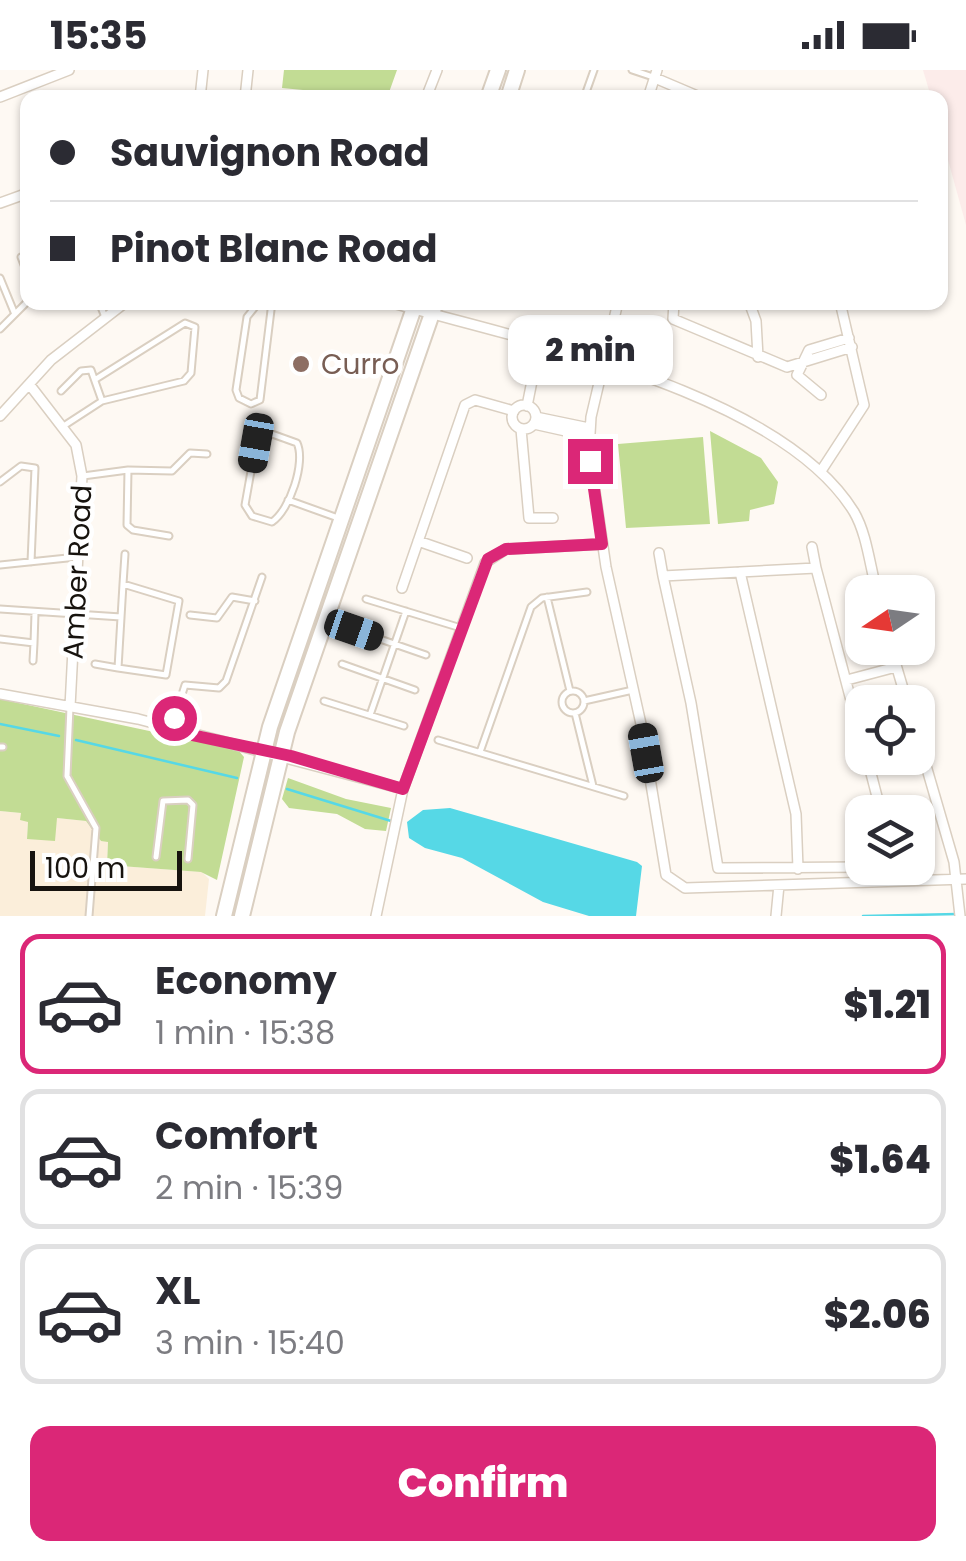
<!DOCTYPE html>
<meta charset="utf-8">
<style>
:root{--surface:#fff;--page:#f2f2f3;--text:#2b2b33;--muted:#7c7c81;--line:#e1e1e2;--accent:#db2777}
body{margin:0;font-family:Poppins,sans-serif;background:var(--page);color:var(--text);height:100vh;display:flex;flex-direction:column;font-size:38px;white-space:nowrap}
*{box-sizing:border-box;margin:0}
p{font-size:32px;color:var(--muted)}
.icon{flex:none;width:55px;height:55px;fill:none;stroke:currentColor;stroke-width:2;stroke-linecap:round;stroke-linejoin:round}
.map{position:relative;height:846px;overflow:hidden}
.sheet{display:flex;flex-direction:column;background:var(--surface);flex:1}
.sheet>*{flex:none}
.hud{position:absolute;left:20px;top:20px;width:928px;height:220px;border-radius:20px;box-shadow:0 2px 8px #0004;display:grid;align-content:center;height:220px;padding:0 30px;background:var(--surface)}
.needle{width:65px;rotate:257deg}
.fabs{position:absolute;left:845px;top:505px;display:grid;gap:20px}
.fabs a{display:grid;place-items:center;width:90px;height:90px;border-radius:20px;background:var(--surface);box-shadow:0 2px 8px #0004;font-size:50px}
.scale{position:absolute;left:30px;bottom:25px;width:152px;box-sizing:border-box;padding-left:10px;border:5px solid #17130e;border-top:0;font-size:28px;line-height:35px;white-space:nowrap;color:#17130e;-webkit-text-stroke:8px #fff;paint-order:stroke}
.end{position:absolute;width:45px;height:45px;margin:-22px;border:12px solid #db2777;background:#fff;box-shadow:0 0 0 5px #fff}
.from{border-radius:50%}
.bubble{position:absolute;height:70px;border-radius:20px;background:var(--surface);box-shadow:0 2px 8px #0004;font-size:32px;font-weight:800;line-height:70px;text-align:center}
.car{position:absolute;width:30px;height:60px;margin:-30px -15px;border-radius:12px;box-shadow:0 0 8px 2px #0007;background:linear-gradient(#222 24%,#8ab4d8 0 40%,#222 0 76%,#8ab4d8 0 86%,#222 0)}
.hud b{display:flex;align-items:center;gap:35px;height:95px;font-size:38px}
.hud b+b{border-top:2px solid var(--line)}
.hud i{width:25px;height:25px;background:var(--text)}
ul{padding:18px 0 0;list-style:none}
li{display:flex;align-items:center;gap:30px;height:140px;margin:0 20px 15px;padding:0 10px;border:5px solid var(--line);border-radius:20px}
li div{flex:1}
li b{display:block;font-size:38px}
li em{font-style:normal;font-weight:800}
li.active{border-color:var(--accent)}
li>.icon{width:90px;height:90px;stroke-width:1.5}
.button{display:flex;gap:20px;margin-top:auto;padding:20px 30px}
.button a{flex:1;height:115px;border-radius:20px;background:var(--accent);color:#fff;font-size:40px;font-weight:800;line-height:115px;text-align:center}
.status{display:flex;justify-content:space-between;align-items:center;height:70px;padding:0 50px;background:var(--surface);direction:ltr}
.status svg{height:28px;fill:currentColor}
.map>svg:first-child{display:block}
.commercial{fill:#fbeeda}
.industrial{fill:#fcecea}
.green{fill:#c2dc94}
.water{fill:#56d8e6}
.lines{fill:none;stroke-linecap:round;stroke-linejoin:round}
.stream{stroke:#56d8e6;stroke-width:2.5}
.service-casing{stroke:#dacfc1;stroke-width:9}
.minor-casing{stroke:#dacfc1;stroke-width:12}
.secondary-casing{stroke:#dacfc1;stroke-width:18}
.service{stroke:#fff;stroke-width:5}
.minor{stroke:#fff;stroke-width:9}
.secondary{stroke:#fff;stroke-width:14}
.route{stroke:#db2777;stroke-width:12}
.education-dot{fill:#8d6e63;stroke:#fff;stroke-width:4}
.labels{text-anchor:middle;stroke-width:9;stroke-linejoin:round;paint-order:stroke}
.education-label{font-size:28px;fill:#785e54;stroke:#fff;text-anchor:start}
.street-label{font-size:28px;fill:#17130e;stroke:#fff}
</style>
<div class="status"><b>15:35</b><svg viewBox="0 0 49 12"><path d="M0 12V9h3v3zM5 12V6h3v6zM10 12V3h3v9zM15 12V0h3v12zM26 1h20v11H26zM47 4h2v5h-2z"/></svg></div>
<div class="map">
<svg width="966" height="846" viewBox="0 0 966 846">
<rect width="100%" height="100%" fill="#fef9f3"/>
<path class="commercial" d="M0,741L21,743L28,751L27,769L57,748L86,751L101,771H108L107,795L202,802L209,809L205,846H0Z"/>
<path class="industrial" d="M923,0H966V155L940,61V28L931,27Z"/>
<path class="green" d="M284,0H397L387,28L282,18Z
M710,361L761,388L778,412L774,434L750,440L749,451L718,454Z
M703,367L710,454L626,458L618,374Z
M0,629L238,680L244,687L217,810L201,802L107,795L108,772L101,771L86,751L57,748L55,771L27,769L28,752L20,750L21,743L0,741Z
M288,708L346,729L391,738L386,761L365,759L337,744L289,738L282,729Z"/>
<path class="water" d="M450,738L637,792L642,796L636,846H589L543,832L462,788L425,778L409,768L407,752L423,740Z"/>
<g class="lines">
<path class="stream" d="M0,654L59,666
M76,670L237,708
M287,719L391,751
M863,846L957,844"/>
<defs>
<path id="service" d="M632,0L653,7
M584,28L594,0
M21,187L28,205
M0,208L14,242
M99,232L105,247
M259,232L247,247L236,320L239,328L251,334L260,330L272,232
M0,259L28,231
M61,321L81,301L91,300L102,331
M62,357L102,331L184,311L191,303L195,257L185,253L96,309
M272,364L297,373C306,392 290,440 272,452L252,446L245,435L256,373Z
M128,400L127,455L133,460L169,466
M83,406L128,400L172,401L190,383L207,384
M0,412L21,396L35,398L31,492
M288,430L338,448
M0,495L77,487
M123,514L179,531L166,605L118,598Z
M123,514L125,484
M547,527L570,621
M366,529L461,558
M0,539L121,547
M190,545L217,548L232,527L255,531
M354,560L426,585
M0,569L34,573L33,591
M34,573L35,543
M95,594L118,598
M342,594L415,620
M562 632a11 11 0 1 1 22 0a11 11 0 1 1-22 0Z
M324,631L404,656
M584,631L633,620
M70,637L67,706L96,758L89,846
M575,643L593,716
M370,645L406,541
M171,659L185,615L219,618L226,611L262,507
M438,670L624,726
M0,677H3
M480,682L531,537L542,528L587,522
M156,787L163,731L188,730L193,735L188,789"/>
<path id="minor" d="M655,8L702,28
M0,27L69,0
M200,28L203,0
M245,28L248,0
M426,28L437,0
M648,28L657,0
M0,133L28,123
M389,232C521,270 779,320 854,442C867,464 870,497 877,522
M618,232L591,347L589,381L606,497L641,654L666,805L685,818L966,809
M674,232L673,249L787,297L852,277
M749,232L756,251L758,287
M29,314L76,375L82,406L70,637
M821,325L797,305L809,280L849,268
M512 347a12 12 0 1 1 24 0a12 12 0 1 1-24 0Z
M527,336L535,296
M0,346L51,290L126,232
M536,347L589,358
M534,354L588,366
M521,359L529,448H553
M821,401L864,335L840,232
M418,471L467,488
M812,477L816,498
M659,483L663,506
M740,502L796,744L798,799
M402,518L465,335L475,330L514,341
M891,578L907,632
M847,610L896,597
M0,624L138,649L403,719
M918,668L954,792L960,846
M862,672L816,498L663,506L691,633L718,798L862,797
M867,688L881,742
M376,846L403,719L485,493L506,479L602,474
M776,846L779,815"/>
<path id="secondary" d="M488,28L498,0
M508,28L517,0
M224,846L270,657L416,232
M242,846L287,662L436,232"/>
</defs>
<use href="#service" class="service-casing"/>
<use href="#minor" class="minor-casing"/>
<use href="#secondary" class="secondary-casing"/>
<use href="#service" class="service"/>
<use href="#minor" class="minor"/>
<use href="#secondary" class="secondary"/>
</g>
<g class="lines">
<path class="route" d="M174,648L172,659L187,664L291,686L403,719L488,489L506,479L602,474L590,391"/>
</g>
<circle class="education-dot" cx="301" cy="294" r="10"/>
<g class="labels">
<g class="education-label">
<text x="321" y="304">Curro</text>
</g>
<g class="street-label">
<text transform="translate(77 502) rotate(-87)" y="10">Amber Road</text>
</g>
</g>
</svg>
<div class="fabs">
<a><svg class="needle" viewBox="-14 -14 28 28"><path d="M0-13l5 13h-10z" fill="#e53935"/><path d="M0 13l5-13h-10z" fill="#7c7c81"/></svg></a>
<a><svg class="icon" aria-label="locate" viewBox="0 0 24 24"><circle cx="12" cy="12" r="6"/><path d="M12 2v4M12 18v4M2 12h4M18 12h4"/></svg></a>
<a><svg class="icon" aria-label="layers" viewBox="0 0 24 24"><path d="M12 4l9 5-9 5-9-5zM3 14l9 5 9-5"/></svg></a>
</div>
<div class="scale">100 m</div>
<i class="end from" style="left:174px;top:648px"></i>
<i class="end" style="left:590px;top:391px"></i>
<div class="bubble" style="left:508px;top:245px;width:165px">2 min</div>
<i class="car" style="left:256px;top:373px;rotate:190deg"></i>
<i class="car" style="left:354px;top:560px;rotate:109deg"></i>
<i class="car" style="left:646px;top:683px;rotate:350deg"></i>
<div class="hud">
<b><i class="from"></i>Sauvignon Road</b>
<b><i></i>Pinot Blanc Road</b>
</div>
</div>
<section class="sheet">
<ul>
<li class="active"><svg class="icon" aria-label="car" viewBox="0 0 24 24"><path d="M5 17H2v-5l4-1 3-4h7l3 4 3 1v5h-3M9 17h6M6 11h13"/><circle cx="7" cy="17" r="2"/><circle cx="17" cy="17" r="2"/></svg><div><b>Economy</b><p>1 min · 15:38</p></div><em>$1.21</em></li>
<li><svg class="icon" aria-label="car" viewBox="0 0 24 24"><path d="M5 17H2v-5l4-1 3-4h7l3 4 3 1v5h-3M9 17h6M6 11h13"/><circle cx="7" cy="17" r="2"/><circle cx="17" cy="17" r="2"/></svg><div><b>Comfort</b><p>2 min · 15:39</p></div><em>$1.64</em></li>
<li><svg class="icon" aria-label="car" viewBox="0 0 24 24"><path d="M5 17H2v-5l4-1 3-4h7l3 4 3 1v5h-3M9 17h6M6 11h13"/><circle cx="7" cy="17" r="2"/><circle cx="17" cy="17" r="2"/></svg><div><b>XL</b><p>3 min · 15:40</p></div><em>$2.06</em></li>
</ul>
<div class="button"><a>Confirm</a></div>
</section>
